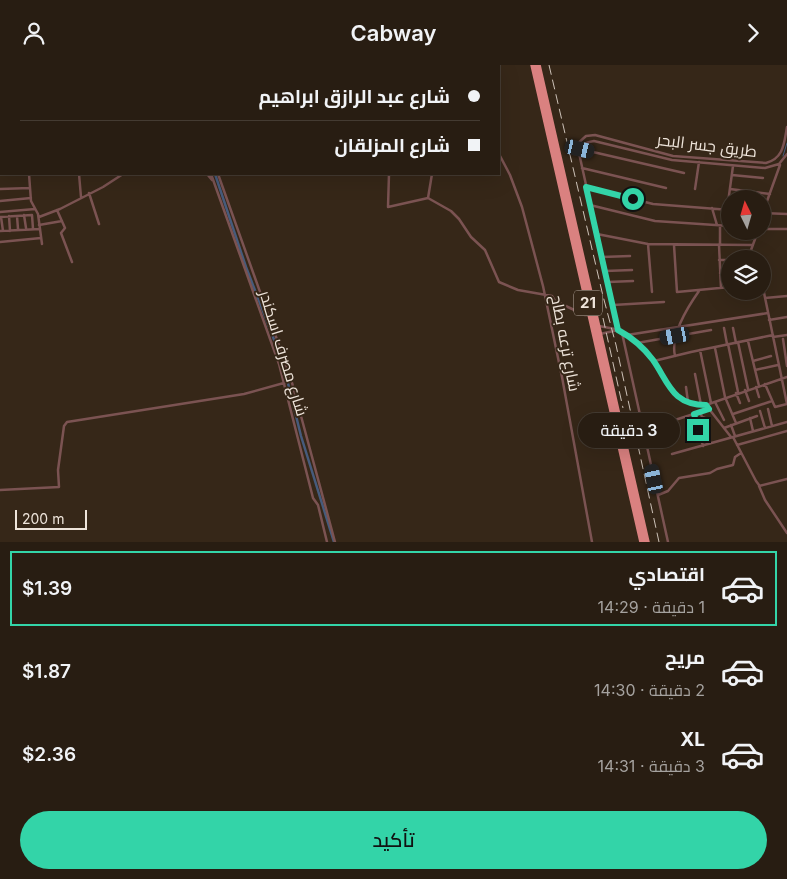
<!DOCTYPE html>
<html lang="ar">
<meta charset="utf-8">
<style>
:root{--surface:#281d12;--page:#342a20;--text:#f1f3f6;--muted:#a5a29f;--line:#443b32;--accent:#33d4a8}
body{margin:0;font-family:Inter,Cairo,sans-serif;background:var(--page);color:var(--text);direction:rtl;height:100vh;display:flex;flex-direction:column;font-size:19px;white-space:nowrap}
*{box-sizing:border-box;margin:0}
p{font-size:16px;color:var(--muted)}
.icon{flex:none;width:28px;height:28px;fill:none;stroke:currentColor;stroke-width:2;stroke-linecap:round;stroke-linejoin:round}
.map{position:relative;height:477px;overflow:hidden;direction:ltr}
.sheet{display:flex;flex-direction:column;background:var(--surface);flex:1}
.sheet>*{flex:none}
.guide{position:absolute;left:0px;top:0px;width:500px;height:110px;box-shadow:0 5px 20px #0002,0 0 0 1px var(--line);direction:rtl;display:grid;align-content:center;height:110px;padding:0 20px;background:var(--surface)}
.needle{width:32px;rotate:355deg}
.buttons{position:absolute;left:721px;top:125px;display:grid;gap:10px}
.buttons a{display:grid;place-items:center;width:50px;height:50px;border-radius:50%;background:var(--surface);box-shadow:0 5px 20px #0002,0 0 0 1px var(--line);font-size:25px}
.scale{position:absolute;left:15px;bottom:12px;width:72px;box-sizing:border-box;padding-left:5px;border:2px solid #eee4da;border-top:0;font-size:14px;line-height:18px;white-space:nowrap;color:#eee4da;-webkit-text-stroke:4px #362718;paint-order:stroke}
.end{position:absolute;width:22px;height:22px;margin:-11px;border:6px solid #33d4a8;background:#111;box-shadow:0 0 0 2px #111}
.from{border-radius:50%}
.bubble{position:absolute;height:35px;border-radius:18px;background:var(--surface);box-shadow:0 5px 20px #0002,0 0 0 1px var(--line);font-size:16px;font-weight:600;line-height:35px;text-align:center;direction:rtl}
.car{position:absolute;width:15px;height:30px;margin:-15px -8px;border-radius:6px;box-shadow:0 0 4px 1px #0007;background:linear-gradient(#222 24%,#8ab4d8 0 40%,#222 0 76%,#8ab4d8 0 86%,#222 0)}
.guide b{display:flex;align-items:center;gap:18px;height:48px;font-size:19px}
.guide b+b{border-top:1px solid var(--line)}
.guide i{width:12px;height:12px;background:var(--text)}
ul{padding:9px 0 0;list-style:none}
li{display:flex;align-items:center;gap:15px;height:75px;margin:0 10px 8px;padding:0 10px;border:2px solid transparent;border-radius:0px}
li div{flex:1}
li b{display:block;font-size:19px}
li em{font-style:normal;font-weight:600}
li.selected{border-color:var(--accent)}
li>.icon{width:45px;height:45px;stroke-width:1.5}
.button{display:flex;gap:10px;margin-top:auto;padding:10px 20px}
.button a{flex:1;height:58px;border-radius:30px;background:var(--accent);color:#111;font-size:20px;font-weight:600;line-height:58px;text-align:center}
header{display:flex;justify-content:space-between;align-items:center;height:65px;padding:0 20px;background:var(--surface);font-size:22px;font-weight:600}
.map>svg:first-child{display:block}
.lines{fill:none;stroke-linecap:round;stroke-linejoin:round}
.stream{stroke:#465b7c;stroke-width:1}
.canal{stroke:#465b7c;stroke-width:2.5}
.minor{stroke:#7b5352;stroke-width:2.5}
.trunk{stroke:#da8180;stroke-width:5.5}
.rail{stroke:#cdc2b8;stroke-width:1;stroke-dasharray:10 5;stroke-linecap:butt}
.route{stroke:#33d4a8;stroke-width:6}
.labels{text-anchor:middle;stroke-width:4;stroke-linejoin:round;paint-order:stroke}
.shield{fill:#362718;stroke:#b7aba0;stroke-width:1}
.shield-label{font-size:15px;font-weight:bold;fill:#eee4da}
.street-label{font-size:16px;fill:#eee4da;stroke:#362718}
</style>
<header><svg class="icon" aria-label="forward" viewBox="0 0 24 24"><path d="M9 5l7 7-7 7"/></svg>Cabway<svg class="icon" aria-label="person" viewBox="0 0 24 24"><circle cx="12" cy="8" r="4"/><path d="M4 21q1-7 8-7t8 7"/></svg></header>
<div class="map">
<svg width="787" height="477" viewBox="0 0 787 477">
<rect width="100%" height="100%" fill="#362718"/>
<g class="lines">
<path class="stream" d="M783,91L787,78"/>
<path class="canal" d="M175,0L176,1
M215,109L246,202L283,298L301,371L334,477"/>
<path class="minor" d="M15,0L16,1
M61,0L64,1
M172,0V1
M177,0L178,1
M308,0L310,1
M473,0V1
M104,1L105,0
M106,1L107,0
M224,1L225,0
M449,1L450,0
M0,3H1
M575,81L586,71L595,70L673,91L766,98C784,93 784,78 787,62
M580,84L684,108
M499,89L510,110L522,142L543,221L562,312L592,477
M582,103L666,123
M29,109L31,136L38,149L42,179
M79,109L81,132
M207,109L212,115
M211,109L279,299L313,433L318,440L327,477
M218,109L291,314L335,477
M389,109L388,142L428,133
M732,110L763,113
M586,122L653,139L730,145
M0,124L30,123
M695,124L699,97
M730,124L770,129
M89,128L99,159
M428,133L451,146L459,154L471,172L485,185L499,217L518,225L552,231L555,236L585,250H589
M428,133L432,109
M0,136L31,133
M590,140L655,156L730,161
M712,143L717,160
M57,145L65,163L61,168L72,197
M727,145L733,101
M0,147L35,144
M762,148L787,149
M24,150L26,163
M762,150L780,100
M9,151L10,166
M17,151L18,164
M0,152L32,150L33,164
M1,152L3,166
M39,152L60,144L103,122L123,109
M39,160L62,156
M762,164H787
M0,166L40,164
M597,169L648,179L752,180
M0,177L41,173
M648,179L652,227
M674,180L677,227L730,222
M719,180L721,223
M720,180V161
M602,192L630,191
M756,194L751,185L758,166
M719,195H730
M605,206L632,205
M720,208H730
M608,217L633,216
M762,218L787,339
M765,233L787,231
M613,240L664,237
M769,255L787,252
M599,261L615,264L637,278L652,294L672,327L688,337L706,340L787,312
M724,263L727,279
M733,263L736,278
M618,265L579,88C580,80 587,77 594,76L672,95L765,103L779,99L787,89
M622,268L668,477
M600,269L618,265
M627,270L768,248
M773,272L787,270
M783,274L787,301
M748,276L759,321
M738,277L748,324
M637,278L711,265
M728,279L738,327
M715,283L725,332L736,358
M700,285L711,338
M675,291C670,270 687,243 699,226
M654,296L691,287L773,270
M753,296L771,291
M755,305L778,300
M695,309L701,340
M765,319L775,342L787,339
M686,322L688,337
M756,322L759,332
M745,325L749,336
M736,328L740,338
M715,337L724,355
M706,340L731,372
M768,344L772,361
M760,346L765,363
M700,347L702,352L705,353L709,365
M694,349L703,381
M733,349L772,336
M750,353L753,366
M731,360L735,371
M724,363L757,351
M644,365L709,344
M733,372L756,416L759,420
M737,380L787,366
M672,389L787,357
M787,414L759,421L765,435L787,468
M0,425L59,422L58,405L64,361L67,357L244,329L291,316
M658,430L668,426L679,413L710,408L717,404L733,400L735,392L741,388"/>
<path class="trunk" d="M533,0L642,477
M538,0L647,477"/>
<path class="rail" d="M549,0L603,231L616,280L659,477
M603,253L623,343"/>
</g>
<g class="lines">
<path class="route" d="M633,134L586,122L618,265C631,272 644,283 653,295C669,318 672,340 706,340L709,344L694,349L698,365"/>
</g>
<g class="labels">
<rect class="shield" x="574" y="225.5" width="28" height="25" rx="4"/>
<g class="shield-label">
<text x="588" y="243">21</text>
</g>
<g class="street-label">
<text transform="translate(707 80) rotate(7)" y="6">طريق جسر البحر</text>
<text transform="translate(566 278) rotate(79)" y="6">شارع ترعه بطاح</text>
<text transform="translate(284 288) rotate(73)" y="6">شارع مصرف اسكندر</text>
</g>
</g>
</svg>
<div class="buttons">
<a><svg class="needle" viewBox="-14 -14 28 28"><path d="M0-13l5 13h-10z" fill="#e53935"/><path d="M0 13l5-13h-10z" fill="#a5a29f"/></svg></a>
<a><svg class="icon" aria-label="layers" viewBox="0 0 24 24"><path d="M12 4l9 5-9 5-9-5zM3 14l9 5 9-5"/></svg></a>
</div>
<div class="scale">200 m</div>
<i class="end from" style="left:633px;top:134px"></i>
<i class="end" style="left:698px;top:365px"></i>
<div class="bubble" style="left:578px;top:348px;width:102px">3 دقيقة</div>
<i class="car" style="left:580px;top:84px;rotate:103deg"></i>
<i class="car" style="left:675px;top:271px;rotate:260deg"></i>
<i class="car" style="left:654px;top:414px;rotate:348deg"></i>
<div class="guide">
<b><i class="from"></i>شارع عبد الرازق ابراهيم</b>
<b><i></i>شارع المزلقان</b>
</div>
</div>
<section class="sheet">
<ul>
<li class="selected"><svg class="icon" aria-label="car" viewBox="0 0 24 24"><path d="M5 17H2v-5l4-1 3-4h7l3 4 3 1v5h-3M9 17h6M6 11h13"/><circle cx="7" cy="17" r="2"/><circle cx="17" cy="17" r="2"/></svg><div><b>اقتصادي</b><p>1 دقيقة · 14:29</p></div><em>$1.39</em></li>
<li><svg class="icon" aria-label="car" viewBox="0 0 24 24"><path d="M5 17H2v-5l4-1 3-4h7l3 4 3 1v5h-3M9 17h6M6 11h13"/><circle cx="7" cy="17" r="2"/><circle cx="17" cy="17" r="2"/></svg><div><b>مريح</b><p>2 دقيقة · 14:30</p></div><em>$1.87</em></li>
<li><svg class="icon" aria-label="car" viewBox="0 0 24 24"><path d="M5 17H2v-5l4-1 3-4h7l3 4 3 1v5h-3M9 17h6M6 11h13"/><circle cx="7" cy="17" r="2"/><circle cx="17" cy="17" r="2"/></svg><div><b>XL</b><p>3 دقيقة · 14:31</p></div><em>$2.36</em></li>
</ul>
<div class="button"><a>تأكيد</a></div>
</section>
